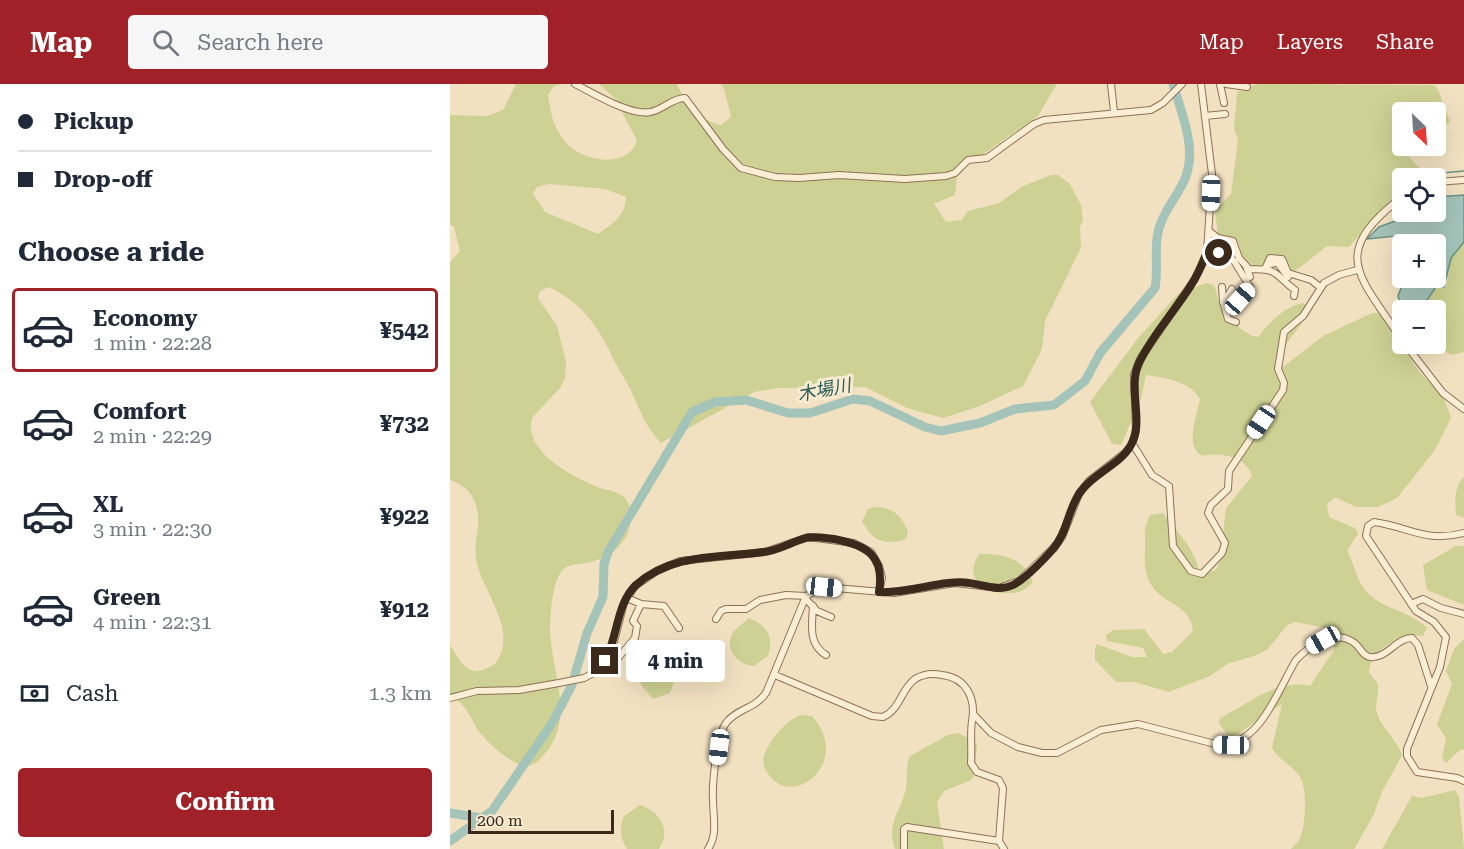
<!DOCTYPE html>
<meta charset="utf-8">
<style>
:root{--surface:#fff;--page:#f6f6f7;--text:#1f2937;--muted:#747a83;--line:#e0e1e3;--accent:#a12128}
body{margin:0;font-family:"Roboto Serif","Noto Sans JP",serif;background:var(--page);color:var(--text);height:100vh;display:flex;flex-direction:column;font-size:22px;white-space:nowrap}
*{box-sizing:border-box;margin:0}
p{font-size:20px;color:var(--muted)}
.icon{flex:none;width:33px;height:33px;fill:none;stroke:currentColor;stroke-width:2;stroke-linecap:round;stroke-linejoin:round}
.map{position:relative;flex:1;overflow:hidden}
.side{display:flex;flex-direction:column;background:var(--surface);width:450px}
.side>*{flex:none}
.banner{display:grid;align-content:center;height:132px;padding:0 18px;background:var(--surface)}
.needle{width:39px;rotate:155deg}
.controls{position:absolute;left:942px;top:18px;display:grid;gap:12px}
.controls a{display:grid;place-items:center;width:54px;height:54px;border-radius:6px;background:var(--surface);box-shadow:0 6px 24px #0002;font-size:30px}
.scale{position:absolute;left:18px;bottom:15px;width:146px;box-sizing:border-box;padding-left:6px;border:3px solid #3b2a1c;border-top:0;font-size:16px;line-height:21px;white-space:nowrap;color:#3b2a1c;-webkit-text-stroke:4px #f8ebd1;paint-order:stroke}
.end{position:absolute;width:27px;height:27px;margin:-14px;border:8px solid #3b2a1c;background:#fff;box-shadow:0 0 0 3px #fff}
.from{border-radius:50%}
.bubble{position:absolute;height:42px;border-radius:6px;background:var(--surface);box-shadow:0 6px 24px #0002;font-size:20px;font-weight:700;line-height:42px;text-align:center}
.car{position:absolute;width:18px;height:36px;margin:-18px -9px;border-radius:8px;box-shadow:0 0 4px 2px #0007;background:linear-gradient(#fff 24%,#345 0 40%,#fff 0 76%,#345 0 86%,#fff 0)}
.banner b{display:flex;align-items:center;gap:21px;height:57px;font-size:22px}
.banner b+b{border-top:2px solid var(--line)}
.banner i{width:15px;height:15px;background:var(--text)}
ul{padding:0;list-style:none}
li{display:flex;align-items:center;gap:18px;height:84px;margin:0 12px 9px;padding:0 6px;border:3px solid transparent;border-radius:6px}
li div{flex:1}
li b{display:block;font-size:22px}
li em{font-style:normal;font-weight:700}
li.selected{border-color:var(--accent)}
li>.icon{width:54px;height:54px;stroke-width:1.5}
h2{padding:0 18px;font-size:27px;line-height:72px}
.pay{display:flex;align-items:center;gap:15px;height:66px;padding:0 18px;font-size:22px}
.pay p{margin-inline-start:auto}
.action{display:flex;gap:12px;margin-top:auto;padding:12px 18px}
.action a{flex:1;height:69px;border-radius:6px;background:var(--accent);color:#fff;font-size:24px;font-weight:700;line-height:69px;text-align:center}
header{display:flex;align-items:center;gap:36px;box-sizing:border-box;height:84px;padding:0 30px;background:var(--accent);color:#fff}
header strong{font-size:28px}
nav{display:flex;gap:33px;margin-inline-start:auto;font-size:21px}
.search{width:420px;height:54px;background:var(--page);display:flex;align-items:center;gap:15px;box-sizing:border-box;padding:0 21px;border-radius:6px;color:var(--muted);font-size:22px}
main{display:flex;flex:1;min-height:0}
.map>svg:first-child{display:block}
.green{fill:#cdd193;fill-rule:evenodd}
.water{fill:#a4c3b9;stroke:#6a9286;stroke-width:1.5}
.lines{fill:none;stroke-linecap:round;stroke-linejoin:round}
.stream{stroke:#6a9286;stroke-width:1.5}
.river{stroke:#a4c3b9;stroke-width:9}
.minor-casing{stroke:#8d7157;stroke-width:8}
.minor{stroke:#fceed5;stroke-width:6}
.route{stroke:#3b2a1c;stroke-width:8}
.labels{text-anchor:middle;stroke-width:6;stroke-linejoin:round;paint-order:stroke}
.water-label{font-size:18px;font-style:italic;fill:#2a5c56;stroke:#f8ebd1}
</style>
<header>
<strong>Map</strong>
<div class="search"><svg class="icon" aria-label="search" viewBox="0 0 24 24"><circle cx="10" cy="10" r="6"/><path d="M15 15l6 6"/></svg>Search here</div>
<nav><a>Map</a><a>Layers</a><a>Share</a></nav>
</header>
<main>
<section class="side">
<div class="banner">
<b><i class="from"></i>Pickup</b>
<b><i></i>Drop-off</b>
</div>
<h2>Choose a ride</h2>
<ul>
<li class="selected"><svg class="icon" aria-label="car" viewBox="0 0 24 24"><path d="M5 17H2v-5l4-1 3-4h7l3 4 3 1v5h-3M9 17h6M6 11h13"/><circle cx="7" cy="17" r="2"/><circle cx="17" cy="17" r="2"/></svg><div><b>Economy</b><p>1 min · 22:28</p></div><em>¥542</em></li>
<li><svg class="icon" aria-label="car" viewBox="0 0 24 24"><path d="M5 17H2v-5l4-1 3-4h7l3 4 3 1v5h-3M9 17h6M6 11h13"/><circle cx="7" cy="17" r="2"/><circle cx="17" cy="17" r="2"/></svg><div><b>Comfort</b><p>2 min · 22:29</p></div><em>¥732</em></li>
<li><svg class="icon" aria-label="car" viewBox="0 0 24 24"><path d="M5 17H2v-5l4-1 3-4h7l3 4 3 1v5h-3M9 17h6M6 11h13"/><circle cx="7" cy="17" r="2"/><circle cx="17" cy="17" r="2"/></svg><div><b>XL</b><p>3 min · 22:30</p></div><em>¥922</em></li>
<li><svg class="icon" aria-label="car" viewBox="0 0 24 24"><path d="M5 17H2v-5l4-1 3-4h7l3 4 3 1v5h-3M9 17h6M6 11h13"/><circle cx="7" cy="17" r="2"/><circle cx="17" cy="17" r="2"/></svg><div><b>Green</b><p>4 min · 22:31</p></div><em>¥912</em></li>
</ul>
<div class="pay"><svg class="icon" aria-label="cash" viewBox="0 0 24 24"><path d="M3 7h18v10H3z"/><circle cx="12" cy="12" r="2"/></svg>Cash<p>1.3 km</p></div>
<div class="action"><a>Confirm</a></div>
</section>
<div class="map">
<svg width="1014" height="765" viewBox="0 0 1014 765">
<rect width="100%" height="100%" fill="#f2e1c1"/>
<path class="green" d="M66,0H113L104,2L98,11C100,28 104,45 116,59C133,78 178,85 187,57L166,16L149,0H227C236,20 248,36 271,41L281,33L274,5L270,0H607L588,32L532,71L517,73L508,81L505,111L484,120L496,138L512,136L518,127L549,119L573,102L601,91H608L620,100L631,121L633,136L630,143L631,164L595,237L592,265L573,302L530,322L493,334L457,324L415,303L328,304L304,308L211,359C196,342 192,332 183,311C177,297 167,284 161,270C146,239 131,219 99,203L90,207L88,214L107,242L116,278L115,294L110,304L82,334C73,367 120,391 145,402C155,407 171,406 177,417C181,423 180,431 180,439C179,460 156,476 136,479C127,481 118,479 111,488C102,500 101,527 100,541C99,586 128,634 93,672C87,679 79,685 70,681C55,674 37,659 28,646C19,631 16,620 0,612V561C13,582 19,596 45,580C70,546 32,509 26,475C23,453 34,439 24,416C20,406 10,399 0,396V178L10,167L4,143L0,140V31L37,32L53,26ZM99,100L155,105L176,113C175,133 163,139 148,150L95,128L83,110L87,103Z
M808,0L984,1L988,5L1000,38L986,47V28H952L953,66L972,87L967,94H952V108L936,121L899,163L877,162L845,187C828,185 821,181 804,183L793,173L788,158L768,151L765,127L781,110L788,56L784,44L787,8Z
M1014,158V268L1002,271L982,260H986V226H970L983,207L997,199L1001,174Z
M756,199L764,201L774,234L802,252L808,253C820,238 834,222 854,219L861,227L824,276L833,283L873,252L922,229H930L970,289L994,314L1001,334L985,366L947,414L928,423H906L885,413L877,420L879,433L905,444L908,450L897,466C903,478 907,496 915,506C930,525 959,526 977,544L973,552C952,548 919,566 919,589L928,600C929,608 926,616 926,624C928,642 947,655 952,671L932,708L923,732L904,765H841C844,762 848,758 850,754C856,742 858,700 848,690C840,680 828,675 822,664L832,620L783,653L777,651L769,639L770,634C799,620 826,594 860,602L884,566L883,550L876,544L845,538L837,541L818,565L804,572L777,580L760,592L719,608L685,598H666L645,576V564L647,560L682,573H697L693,564L657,557L656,551L663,546L694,545L713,570L722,568L743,547C741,511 690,525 695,467C696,450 692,448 700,431L713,429C726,448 748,467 749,490L766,486L770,476L776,424L802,392C796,372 770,368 752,372C734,362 747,332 750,315C739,297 716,294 696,291L691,315L671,361L662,360L640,318L689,253L729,209Z
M1014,393V434L1006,431C1005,417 1004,403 1014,393Z
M426,423C444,424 451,431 458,448L456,455C435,462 422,457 412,437L418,425Z
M1006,462H1014V521L977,506L973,481Z
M530,470C553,470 574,474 583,498C564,524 503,502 530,470Z
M299,534C317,541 324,553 318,572L304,582C288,581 272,564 284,547C288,542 295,538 299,534Z
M1014,555V666L1011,665L996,679L992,673L996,655L987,640L1002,600L996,587L1004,565Z
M211,572C224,582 227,594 220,609L203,615L191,601L188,584L199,573Z
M350,631L362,632C404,679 340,728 317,688C312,681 312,674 316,667C323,652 336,637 350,631Z
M509,649L527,660L524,691L521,696L494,707L487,718L494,765H445C436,738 450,730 456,705C458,694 455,683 460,672L498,651Z
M1005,706L1009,713L1014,765H932L962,712L972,714Z
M190,721C210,728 222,745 209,765H177C170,754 169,744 174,732Z"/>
<path class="water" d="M1014,111V158L1001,174L994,203H986L970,226H953L948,212L955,194H986V160H956V151L917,155L929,143L945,137L957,128H986V113Z"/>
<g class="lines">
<path class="stream" d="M985,94L992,89L1014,87"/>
<path class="river" d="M0,729L31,734
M0,757L42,727L101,641L122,601L137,549L153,513L154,480L158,468L242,328L265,318L296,316L338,329H360L403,315L420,317L475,343L491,347L530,339L565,325L604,321L635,297L650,269L705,204C709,184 703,165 709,144C714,127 725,115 733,99C749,68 732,31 723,0"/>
<defs>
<path id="minor" d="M125,0C143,9 180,32 200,28C213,26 222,14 235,14L273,65L291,84L325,93L349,94L389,91L455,95L496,92L505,89L518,76L537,74L584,40L594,36L701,26L713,19L732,0
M661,0L664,28
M770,0L774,19
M776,0L797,3
M755,32L775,30
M986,98L1014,96
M952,113C878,170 909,191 952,256
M759,147L768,154L783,157L789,174L799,185C831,185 823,190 845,206L844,212
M755,173L769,169L784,177L800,203L790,215L778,218L776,215L782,205
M819,181L827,178L838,193
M796,182L800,193
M815,185L820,174L832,175L838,189L861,196L870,203
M772,203L773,218
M777,217L774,221L778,235L786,238
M955,260L993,309L1014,325
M682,359L702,391L719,402L723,462L741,487L752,490L772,469L775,459L758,429L761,421L778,405L779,387L833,306L834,299L828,285L834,248L853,232L874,199L889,191L907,186
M1014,449C975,459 960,443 924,438L918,442L916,452L966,527L984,538L996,553L990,583L957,665V672L967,688L1007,694L1014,697
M177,514L191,520L214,522L229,544
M355,514L367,527L381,533
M961,520L973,515L991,524L1014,530
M363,522C362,542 358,560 376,571
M266,535L271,527L276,525H296L310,516L336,511L356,512
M168,574L185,554L187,542L183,537L191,520
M325,591L422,632L433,633C450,626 451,605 465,595C473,590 483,589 492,591C517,594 526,615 522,637C520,650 522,665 521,679L527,688L549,696L553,704L549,757L554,765
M0,614L27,607L69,606L109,599L134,594L147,587L162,565L174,519L185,502L207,487L230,477L315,468L358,453L404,459L421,468L429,482L432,494L429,508
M525,632L541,649L568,663L592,669H607L651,646L688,640L769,661C811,661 827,607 846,576C859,562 883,545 903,558C910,562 912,572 920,573C937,575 946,554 962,554L968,561L981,602
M258,765C268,751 263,732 263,716C262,699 267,651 276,639C286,625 305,625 316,609L356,512L374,503L444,509L505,499L549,504L569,497L603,464L612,453L629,410L639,397L675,369L682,360L686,347L684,291L690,275L745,195L757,168L762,90L751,0
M454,765V745L457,743L549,757"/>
</defs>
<use href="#minor" class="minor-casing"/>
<use href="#minor" class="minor"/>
</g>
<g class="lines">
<path class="route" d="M155,577C168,553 166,520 186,501C222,469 269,474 313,468C328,467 341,458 356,454C364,452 375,454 384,455C417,461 435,472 429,508C459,510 494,495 519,499C535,501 548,508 563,501C577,494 594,475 604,464C618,447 618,424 631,407C644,389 671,380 681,361C695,336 676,303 690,277C708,240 741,212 755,173L769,169"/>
</g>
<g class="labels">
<g class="water-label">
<text transform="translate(374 306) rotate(-11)" y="6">木場川</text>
</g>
</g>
</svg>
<div class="controls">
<a><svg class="needle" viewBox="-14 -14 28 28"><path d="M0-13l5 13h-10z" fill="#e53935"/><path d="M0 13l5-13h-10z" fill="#747a83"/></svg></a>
<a><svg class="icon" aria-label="locate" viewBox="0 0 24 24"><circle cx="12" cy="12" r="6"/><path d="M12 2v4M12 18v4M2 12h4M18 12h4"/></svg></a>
<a>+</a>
<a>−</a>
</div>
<div class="scale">200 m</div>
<i class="end from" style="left:769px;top:169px"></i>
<i class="end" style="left:155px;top:577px"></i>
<div class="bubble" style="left:176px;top:556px;width:99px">4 min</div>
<i class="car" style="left:761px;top:109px;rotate:182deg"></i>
<i class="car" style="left:790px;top:215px;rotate:41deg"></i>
<i class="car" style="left:811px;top:338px;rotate:214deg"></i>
<i class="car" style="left:374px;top:503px;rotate:96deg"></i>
<i class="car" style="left:873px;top:556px;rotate:241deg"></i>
<i class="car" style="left:781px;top:661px;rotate:271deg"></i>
<i class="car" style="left:269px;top:663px;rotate:187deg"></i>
</div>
</main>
